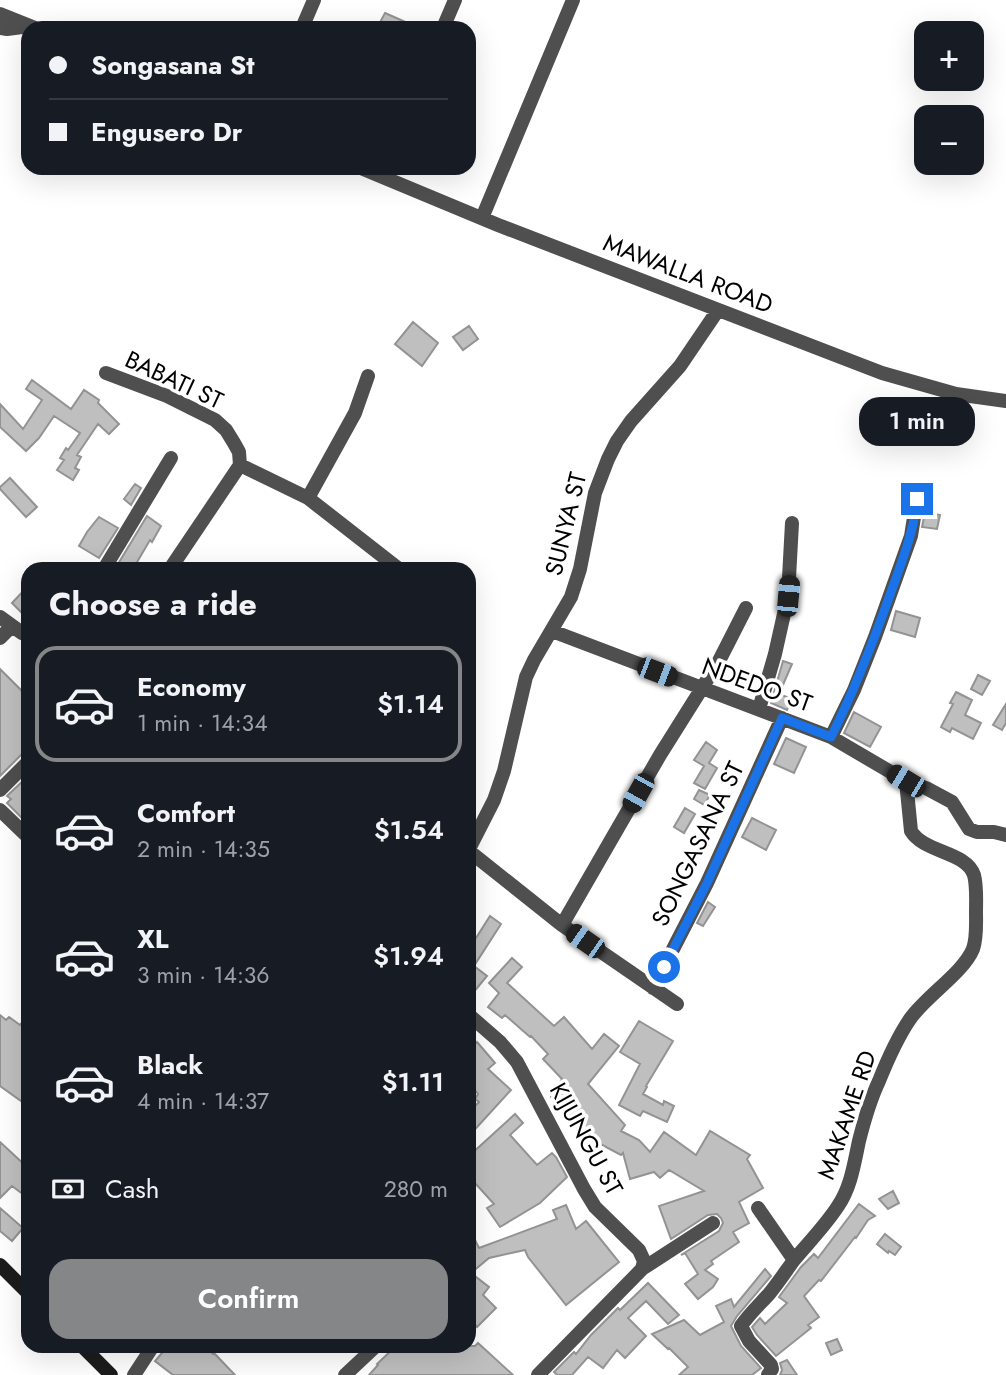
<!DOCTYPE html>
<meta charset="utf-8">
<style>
:root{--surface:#171b24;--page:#20242c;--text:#f1f3f6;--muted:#9ea1a6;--line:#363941;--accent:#858687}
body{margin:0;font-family:Jost,sans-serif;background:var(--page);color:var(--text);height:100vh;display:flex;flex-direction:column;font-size:26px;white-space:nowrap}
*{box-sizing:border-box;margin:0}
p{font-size:23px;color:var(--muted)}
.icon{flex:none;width:38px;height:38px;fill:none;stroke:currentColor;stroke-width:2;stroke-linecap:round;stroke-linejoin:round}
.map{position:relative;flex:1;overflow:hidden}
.details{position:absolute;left:21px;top:562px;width:455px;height:791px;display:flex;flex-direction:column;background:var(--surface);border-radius:21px;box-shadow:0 7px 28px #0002}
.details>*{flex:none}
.top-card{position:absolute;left:21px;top:21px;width:455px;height:154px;border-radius:21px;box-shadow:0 7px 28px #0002;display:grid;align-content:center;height:154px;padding:0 28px;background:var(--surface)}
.fabs{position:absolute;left:914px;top:21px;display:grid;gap:14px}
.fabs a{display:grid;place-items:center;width:70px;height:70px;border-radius:14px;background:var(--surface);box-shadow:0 7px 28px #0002;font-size:35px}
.end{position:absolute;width:32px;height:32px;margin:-16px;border:9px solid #1a73e8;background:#fff;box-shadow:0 0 0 4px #fff}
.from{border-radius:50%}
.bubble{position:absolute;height:49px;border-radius:21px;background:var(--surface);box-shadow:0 7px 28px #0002;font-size:23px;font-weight:600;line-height:49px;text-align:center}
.car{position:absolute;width:21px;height:42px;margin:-21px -10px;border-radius:9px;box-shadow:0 0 5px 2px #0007;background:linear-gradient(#222 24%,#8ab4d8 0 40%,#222 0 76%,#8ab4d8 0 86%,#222 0)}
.top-card b{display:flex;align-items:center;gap:24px;height:66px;font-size:26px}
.top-card b+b{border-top:2px solid var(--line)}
.top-card i{width:18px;height:18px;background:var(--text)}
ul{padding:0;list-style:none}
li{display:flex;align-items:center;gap:21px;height:116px;margin:0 14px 10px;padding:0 14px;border:4px solid transparent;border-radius:21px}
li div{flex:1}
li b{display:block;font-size:26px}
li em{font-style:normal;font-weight:600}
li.active{border-color:var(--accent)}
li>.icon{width:63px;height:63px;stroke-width:1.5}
h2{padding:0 28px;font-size:32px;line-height:84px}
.pay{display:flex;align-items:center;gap:18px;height:77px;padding:0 28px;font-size:26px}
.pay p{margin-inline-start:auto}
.action{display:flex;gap:14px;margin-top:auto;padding:14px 28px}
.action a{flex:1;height:80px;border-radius:21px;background:var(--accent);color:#fff;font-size:28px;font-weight:600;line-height:80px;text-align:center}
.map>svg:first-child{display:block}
.building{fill:#bfbfbf;stroke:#939393;stroke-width:2}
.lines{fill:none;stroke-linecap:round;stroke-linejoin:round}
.street{stroke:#4f4f4f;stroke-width:14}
.secondary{stroke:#1c1c1c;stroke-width:14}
.route{stroke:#1a73e8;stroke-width:9}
.labels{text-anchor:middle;stroke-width:7;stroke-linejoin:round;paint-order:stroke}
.street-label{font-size:24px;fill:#000;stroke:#fff}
</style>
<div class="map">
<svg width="1006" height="1375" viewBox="0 0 1006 1375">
<rect width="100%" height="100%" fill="#fff"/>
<path class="building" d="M385,13L419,28H377Z
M413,322L438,343L422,366L395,344Z
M469,326L478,339L463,350L453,337Z
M32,380L71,409L84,390L99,400L98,403L119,424L109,434L98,424L77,455L81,457L75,468L79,470L73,480L57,470L64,460L60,458L66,448L68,450L80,433L54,416L39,438L26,451L0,427V404L23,429L42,400L26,389Z
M10,478L37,507L26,517L0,489V487Z
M135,484L141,488L131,505L124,499Z
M925,512L940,515L937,529L922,527Z
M147,516L161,526L152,542L150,540L133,569H115Z
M99,517L118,528L99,558L79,546L87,532Z
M28,586V605L21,612L12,603Z
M896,611L920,618L915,637L891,630Z
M783,661L792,664L779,694L792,699L787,710L771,703Z
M0,669L28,697V753L21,755L0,776Z
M978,675L990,681L982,695L971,689Z
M956,692L972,700L965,715L981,723L973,739L952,728L950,732L941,727L953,704L950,703Z
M1006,704V723L1002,730L993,725Z
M854,712L881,727L870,747L844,733Z
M786,738L806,747L794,773L774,764Z
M706,742L717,750L709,763L717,768L705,789L694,783L704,766L694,760Z
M28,776V824L7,803L11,799L7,796Z
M699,790L710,795L704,805L694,799Z
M685,808L695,814L684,833L674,827Z
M752,818L776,830L766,850L742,837Z
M708,902L715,907L703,926L697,923Z
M490,916L501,924L474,966L487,976L469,998V949Z
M512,958L522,967L507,983L554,1026L564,1017L592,1049L604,1034L619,1046L588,1084L625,1125L621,1131L639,1140L650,1152L664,1132L696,1155L710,1131L750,1155L747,1159L763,1188L739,1202L749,1223L733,1232L739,1242L711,1261L713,1264L705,1270L718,1279L713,1287L698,1299L685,1284L698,1274L685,1253L681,1255L719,1231L723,1223L721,1218L717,1214L708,1215L671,1239L659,1206L704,1191L669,1170L660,1178L654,1172L630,1179L623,1153L621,1155L576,1131L581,1123L558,1108L561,1104L551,1097L562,1079L543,1059L548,1054L531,1036L530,1037L505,1015L502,1018L488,1007L499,993L489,983Z
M0,1015L6,1020L9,1017L20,1025L28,1015V1106L0,1086Z
M639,1021L673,1041L646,1086L647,1087L643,1094L663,1105L664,1101L674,1106L667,1122L643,1111L640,1116L619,1105L640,1064L620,1052Z
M477,1042L495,1063L488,1069L511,1090L469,1136V1112L479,1102L475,1099L478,1094L469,1082V1049Z
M515,1114L523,1123L510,1135L537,1165L552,1153L556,1157L567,1177L540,1203L500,1227L487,1208L494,1204L475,1183L469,1190V1156Z
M0,1142L28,1168V1198L12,1186L0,1198Z
M893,1191L899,1203L888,1209L879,1199Z
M859,1204L875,1216L868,1220L856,1238L855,1237L821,1281L819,1280L804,1296L819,1317L808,1325L811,1328L776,1356L757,1335L752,1327L760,1318L765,1324L787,1303L779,1297L801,1267L814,1254L818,1258Z
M566,1205L576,1229L586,1221L619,1262L566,1305L528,1257L525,1250L489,1258L471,1273L489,1287L483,1295L496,1308L477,1327L469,1318V1228L479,1248L557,1219L553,1210Z
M0,1208L23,1228L12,1241L0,1231Z
M885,1234L901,1247L895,1255L889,1251L888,1253L877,1244Z
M765,1269L771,1276L737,1316L731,1326L741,1346L761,1368L752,1375H679L688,1367L669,1348L668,1349L652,1334L684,1320L700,1335L724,1322L716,1306L731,1299L734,1307Z
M648,1283L679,1315L668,1324L646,1301L628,1318L646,1336L625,1358L617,1350L603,1368L588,1357L572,1375H557L554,1372L574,1352L576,1354L591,1335L618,1308L620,1310Z
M837,1339L842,1350L831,1355L826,1343Z
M478,1343L513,1375H369L378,1365L377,1364L396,1346H475Z
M168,1346H206L213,1354L214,1353L235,1375H173L155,1361Z
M787,1360L797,1375H780L782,1370L780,1363Z"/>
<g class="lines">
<path class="street" d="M0,14L35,28
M0,28L7,29L30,26
M302,28L314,0
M443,28L455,0
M361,168L498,225L882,373L956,394L1006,401
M482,218L573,0
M106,373L167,396L215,420L226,430L234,443L239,452L240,465L170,569
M240,465L308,498L399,569
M308,498L355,413L368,376
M104,569L171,458
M0,617L22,633L28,635
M552,631L831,737L906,781L926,788L952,802L969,829L977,832H994L1006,835
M0,638L12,626
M759,709L775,654L788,596L792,523
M831,737L854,690L875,637L911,536L917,499
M0,790L28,762
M0,810L28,837
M469,849L494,800L504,771L526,677L534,660L571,597L580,569L595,493L608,459L617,441L631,421L680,366L718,310
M469,851L562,925L677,1004
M562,925L660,755L719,661L746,608
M653,988L707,883L782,718
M469,1015L500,1042L517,1062L584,1189L595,1207L639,1250L644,1261L642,1269L538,1375
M758,1208L794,1260
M642,1269L713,1223
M134,1375L153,1346
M345,1375L376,1346
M768,1375L772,1369L771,1365L749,1341L741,1326C749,1314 760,1304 769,1294C778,1283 786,1271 794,1260C809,1242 825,1226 838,1206C851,1187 854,1164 859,1141C864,1121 870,1100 879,1081C887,1061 897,1038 910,1019C926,996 963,973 973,949C977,938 976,923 976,912C976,900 977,886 974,875C966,851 924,853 911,831L906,781"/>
<path class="secondary" d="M0,1265L28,1293
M82,1346L111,1375"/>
</g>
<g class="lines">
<path class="route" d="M664,967L707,883L782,718L831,737C855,689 873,643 891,592C902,561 914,532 917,499"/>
</g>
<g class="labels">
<g class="street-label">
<text transform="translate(688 274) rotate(21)" y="8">MAWALLA ROAD</text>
<text transform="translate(174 380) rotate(25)" y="8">BABATI ST</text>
<text transform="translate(566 524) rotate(-76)" y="8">SUNYA ST</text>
<text transform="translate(757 685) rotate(20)" y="8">NDEDO ST</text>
<text transform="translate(698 844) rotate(-64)" y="8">SONGASANA ST</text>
<text transform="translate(847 1115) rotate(-71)" y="8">MAKAME RD</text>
<text transform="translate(586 1139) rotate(61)" y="8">KIJUNGU ST</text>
</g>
</g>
</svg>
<div class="fabs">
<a>+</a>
<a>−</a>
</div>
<i class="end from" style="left:664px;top:967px"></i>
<i class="end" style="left:917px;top:499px"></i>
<div class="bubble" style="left:859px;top:397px;width:116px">1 min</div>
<i class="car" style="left:788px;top:596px;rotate:5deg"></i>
<i class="car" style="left:657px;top:672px;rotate:111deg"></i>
<i class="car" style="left:906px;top:781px;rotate:301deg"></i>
<i class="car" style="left:638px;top:793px;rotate:209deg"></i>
<i class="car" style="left:585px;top:941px;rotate:305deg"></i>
<div class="top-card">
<b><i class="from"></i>Songasana St</b>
<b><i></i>Engusero Dr</b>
</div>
<section class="details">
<h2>Choose a ride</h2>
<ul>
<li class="active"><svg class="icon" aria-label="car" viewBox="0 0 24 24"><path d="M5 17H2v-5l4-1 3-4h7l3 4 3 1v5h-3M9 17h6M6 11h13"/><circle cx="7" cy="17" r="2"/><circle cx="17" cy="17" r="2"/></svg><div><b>Economy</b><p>1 min · 14:34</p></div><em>$1.14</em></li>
<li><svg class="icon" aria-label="car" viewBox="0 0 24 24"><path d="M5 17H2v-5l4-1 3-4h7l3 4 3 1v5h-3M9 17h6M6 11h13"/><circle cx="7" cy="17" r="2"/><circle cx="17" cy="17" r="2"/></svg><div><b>Comfort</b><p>2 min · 14:35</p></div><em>$1.54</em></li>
<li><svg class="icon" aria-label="car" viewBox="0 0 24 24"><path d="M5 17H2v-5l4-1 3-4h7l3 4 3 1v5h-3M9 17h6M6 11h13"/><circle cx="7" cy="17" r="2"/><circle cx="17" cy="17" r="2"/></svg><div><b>XL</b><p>3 min · 14:36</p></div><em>$1.94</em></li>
<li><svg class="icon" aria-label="car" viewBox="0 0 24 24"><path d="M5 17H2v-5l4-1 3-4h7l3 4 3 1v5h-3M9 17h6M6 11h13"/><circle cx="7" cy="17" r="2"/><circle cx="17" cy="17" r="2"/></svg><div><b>Black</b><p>4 min · 14:37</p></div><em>$1.11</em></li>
</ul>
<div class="pay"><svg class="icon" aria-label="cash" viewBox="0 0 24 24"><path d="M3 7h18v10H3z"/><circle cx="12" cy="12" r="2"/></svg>Cash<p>280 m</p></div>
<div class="action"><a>Confirm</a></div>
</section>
</div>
